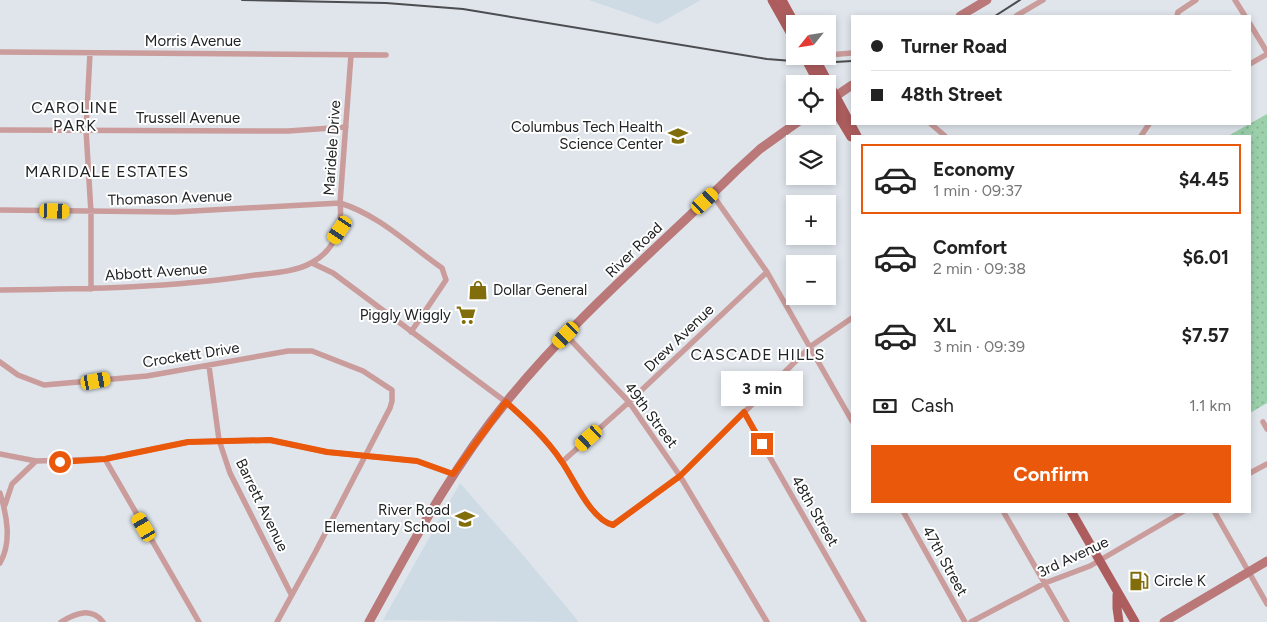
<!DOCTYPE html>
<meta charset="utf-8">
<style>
:root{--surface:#fff;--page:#f2f2f2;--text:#222;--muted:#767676;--line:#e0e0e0;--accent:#ea580c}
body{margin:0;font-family:Figtree,sans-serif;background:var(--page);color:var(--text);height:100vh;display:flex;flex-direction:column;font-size:19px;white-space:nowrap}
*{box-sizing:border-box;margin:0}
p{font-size:16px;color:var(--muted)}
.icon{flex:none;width:28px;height:28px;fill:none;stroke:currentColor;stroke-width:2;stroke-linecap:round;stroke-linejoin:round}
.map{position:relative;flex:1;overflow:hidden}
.details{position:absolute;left:851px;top:135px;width:400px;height:378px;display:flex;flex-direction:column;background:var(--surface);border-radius:0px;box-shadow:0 2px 8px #0003}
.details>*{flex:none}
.top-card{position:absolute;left:851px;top:15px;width:400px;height:110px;border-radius:0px;box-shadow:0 2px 8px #0003;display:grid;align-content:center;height:110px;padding:0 20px;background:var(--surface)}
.needle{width:32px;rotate:240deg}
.fabs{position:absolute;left:786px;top:15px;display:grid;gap:10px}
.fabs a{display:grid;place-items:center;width:50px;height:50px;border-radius:0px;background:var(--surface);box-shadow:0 2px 8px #0003;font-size:25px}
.end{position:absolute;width:22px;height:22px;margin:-11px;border:6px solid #ea580c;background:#fff;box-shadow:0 0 0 2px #fff}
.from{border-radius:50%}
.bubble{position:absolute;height:35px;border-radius:0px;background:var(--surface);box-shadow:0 2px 8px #0003;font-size:16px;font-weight:700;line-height:35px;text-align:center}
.car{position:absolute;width:15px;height:30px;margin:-15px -8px;border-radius:6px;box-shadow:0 0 4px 1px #0007;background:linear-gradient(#f5c518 24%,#345 0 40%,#f5c518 0 76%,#345 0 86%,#f5c518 0)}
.top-card b{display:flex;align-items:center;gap:18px;height:48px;font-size:19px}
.top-card b+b{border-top:1px solid var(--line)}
.top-card i{width:12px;height:12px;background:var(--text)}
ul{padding:9px 0 0;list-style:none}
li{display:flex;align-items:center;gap:15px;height:70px;margin:0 10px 8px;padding:0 10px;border:2px solid transparent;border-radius:0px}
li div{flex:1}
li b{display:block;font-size:19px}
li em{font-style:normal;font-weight:700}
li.selected{border-color:var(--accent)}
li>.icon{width:45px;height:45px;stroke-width:1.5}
.pay{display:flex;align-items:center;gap:12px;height:55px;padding:0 20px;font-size:19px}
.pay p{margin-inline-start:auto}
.cta{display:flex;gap:10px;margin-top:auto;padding:10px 20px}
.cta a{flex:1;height:58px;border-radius:0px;background:var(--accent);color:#fff;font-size:20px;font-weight:700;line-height:58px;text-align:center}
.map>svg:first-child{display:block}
.built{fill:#cedbe5}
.grass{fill:url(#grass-dots)}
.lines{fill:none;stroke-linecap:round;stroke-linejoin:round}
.street{stroke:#ca9c9b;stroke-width:5.5}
.secondary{stroke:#ba7878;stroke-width:9}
.primary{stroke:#ad5d5e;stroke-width:9}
.rail{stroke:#4b4d50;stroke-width:2}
.route{stroke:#ea580c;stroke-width:6}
.labels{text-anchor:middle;stroke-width:4;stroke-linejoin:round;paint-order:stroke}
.street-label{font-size:15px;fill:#202224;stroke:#fff}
.poi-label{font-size:15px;fill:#202224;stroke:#fff;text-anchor:end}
.neighbourhood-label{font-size:16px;letter-spacing:1px;fill:#202224;stroke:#fff}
</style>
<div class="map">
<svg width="1267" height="622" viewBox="0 0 1267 622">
<defs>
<pattern id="grass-dots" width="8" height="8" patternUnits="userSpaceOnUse" patternTransform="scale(1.25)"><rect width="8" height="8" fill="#9bd0ab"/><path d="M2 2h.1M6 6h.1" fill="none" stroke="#85b293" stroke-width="1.8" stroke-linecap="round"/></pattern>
</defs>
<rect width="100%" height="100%" fill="#dfe5eb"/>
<path class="built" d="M589,0H701L658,24Z
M460,483L523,555L579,622L383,620Z"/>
<path class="grass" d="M1267,114V403L1250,413V136H1228Z"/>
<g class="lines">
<path class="street" d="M1235,0L1245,16
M1016,16L1043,0
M1177,16L1178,12L1196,0
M1250,24L1267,52
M0,52L386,55
M90,53L86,130L91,213V289
M828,55L852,53
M1250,64L1267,54
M931,124L945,136
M0,130L288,131L346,127
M1141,136L1149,124
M712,194L767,272L852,421
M0,210L175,212L340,203C379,215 409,245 442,268L446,280L411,332
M312,263L333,273L506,402C526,420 547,439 562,462C574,479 591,520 613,525L680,476L811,346L852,318
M0,290C85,289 171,288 255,275C273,273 295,272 311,263C334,251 343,228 340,203L351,55
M566,335L629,402L680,476L767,622
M0,362L18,375L44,385L147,376L288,351H312L363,371L392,390V401L390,408L316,551L277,622
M209,366L219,440L230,473L291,594
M744,412L864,622
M1263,422L1267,429
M0,454L36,461L105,459L188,442L270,440L327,452L417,461L453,474
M105,459L199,622
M562,462L629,402L767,272
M1250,473L1267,464
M0,493C7,516 12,542 0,563
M5,505L12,484L36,461
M903,511L965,622
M1003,511L1067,622
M1214,511L1267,604
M61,622C76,613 91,607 103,622
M971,622L1045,583L1090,566L1184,511"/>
<path class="secondary" d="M960,16L987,0
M830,100L852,85
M369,622C411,546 451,469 507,401C575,317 659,247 736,171L760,149L806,116
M1164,622L1267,561"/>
<path class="primary" d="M772,0L795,41
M782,0L795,24
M804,56L819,84
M814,56L857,136
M828,99L851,137
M1071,511L1135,622
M1117,595V608L1119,622"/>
<path class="rail" d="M242,0L386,3L463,9L767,59L818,63L852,61
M995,16L1020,0"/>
</g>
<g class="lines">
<path class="route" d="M60,462L105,459L188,442L270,440L327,452L417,461L453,474L506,402C526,420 547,439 562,462C574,479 591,520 613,525L680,476L744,412L762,444"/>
</g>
<defs>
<symbol id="university-bare" viewBox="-9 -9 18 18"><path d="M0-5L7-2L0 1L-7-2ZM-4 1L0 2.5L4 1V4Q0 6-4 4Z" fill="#816e0a" stroke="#fff" stroke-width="2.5" paint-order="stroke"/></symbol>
<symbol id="shop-bare" viewBox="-9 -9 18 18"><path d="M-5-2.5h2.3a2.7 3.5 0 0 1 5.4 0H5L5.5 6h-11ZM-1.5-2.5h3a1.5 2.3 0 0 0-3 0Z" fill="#816e0a" stroke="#fff" stroke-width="2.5" paint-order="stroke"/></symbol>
<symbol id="supermarket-bare" viewBox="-9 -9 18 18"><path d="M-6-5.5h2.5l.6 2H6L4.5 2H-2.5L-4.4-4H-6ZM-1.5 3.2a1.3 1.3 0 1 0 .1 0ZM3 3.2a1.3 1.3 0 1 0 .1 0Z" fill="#816e0a" stroke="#fff" stroke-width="2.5" paint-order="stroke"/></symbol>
<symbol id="school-bare" viewBox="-9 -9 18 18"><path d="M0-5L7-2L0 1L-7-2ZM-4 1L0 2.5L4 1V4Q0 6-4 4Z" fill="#816e0a" stroke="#fff" stroke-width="2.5" paint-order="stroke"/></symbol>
<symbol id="fuel-bare" viewBox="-9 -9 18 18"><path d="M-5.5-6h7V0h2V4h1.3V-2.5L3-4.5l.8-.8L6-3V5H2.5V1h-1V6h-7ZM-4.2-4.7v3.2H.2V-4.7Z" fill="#816e0a" stroke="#fff" stroke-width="2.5" paint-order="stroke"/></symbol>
</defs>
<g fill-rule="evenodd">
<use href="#university-bare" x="664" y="122" width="28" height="28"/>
<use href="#shop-bare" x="464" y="276" width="28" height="28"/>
<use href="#supermarket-bare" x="452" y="301" width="28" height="28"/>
<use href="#school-bare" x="451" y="505" width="28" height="28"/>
<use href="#fuel-bare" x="1125" y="567" width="28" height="28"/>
</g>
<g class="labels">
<g class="street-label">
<text x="193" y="46">Morris Avenue</text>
<text x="188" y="123">Trussell Avenue</text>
<text transform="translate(332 148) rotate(-86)" y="5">Maridele Drive</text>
<text transform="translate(170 198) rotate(-2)" y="5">Thomason Avenue</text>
<text transform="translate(634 250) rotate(-44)" y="5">River Road</text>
<text transform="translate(156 272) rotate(-4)" y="5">Abbott Avenue</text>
<text transform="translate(679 338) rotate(-44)" y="5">Drew Avenue</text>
<text transform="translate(191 355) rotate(-9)" y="5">Crockett Drive</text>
<text transform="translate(651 415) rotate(53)" y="5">49th Street</text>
<text transform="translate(262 505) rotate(64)" y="5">Barrett Avenue</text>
<text transform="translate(815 511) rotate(60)" y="5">48th Street</text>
<text transform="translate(1073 557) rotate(-25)" y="5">3rd Avenue</text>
<text transform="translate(945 561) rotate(61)" y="5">47th Street</text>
</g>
<g class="poi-label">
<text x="663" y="132">Columbus Tech Health<tspan x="663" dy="17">Science Center</tspan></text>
<text x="493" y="295" text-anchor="start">Dollar General</text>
<text x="451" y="320">Piggly Wiggly</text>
<text x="450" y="515">River Road<tspan x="450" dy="17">Elementary School</tspan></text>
<text x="1154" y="586" text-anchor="start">Circle K</text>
</g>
<g class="neighbourhood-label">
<text x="75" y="113">CAROLINE<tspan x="75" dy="18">PARK</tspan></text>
<text x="107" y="177">MARIDALE ESTATES</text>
<text x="758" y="360">CASCADE HILLS</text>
</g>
</g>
</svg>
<div class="fabs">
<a><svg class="needle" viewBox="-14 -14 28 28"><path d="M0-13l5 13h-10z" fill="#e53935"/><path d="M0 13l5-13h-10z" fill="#767676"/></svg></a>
<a><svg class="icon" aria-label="locate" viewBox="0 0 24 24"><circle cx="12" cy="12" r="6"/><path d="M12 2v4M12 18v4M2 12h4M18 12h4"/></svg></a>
<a><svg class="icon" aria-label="layers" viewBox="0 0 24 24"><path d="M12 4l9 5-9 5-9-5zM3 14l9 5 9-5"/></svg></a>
<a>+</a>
<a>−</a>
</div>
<i class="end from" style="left:60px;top:462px"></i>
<i class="end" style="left:762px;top:444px"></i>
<div class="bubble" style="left:721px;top:371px;width:82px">3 min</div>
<i class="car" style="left:705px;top:201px;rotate:47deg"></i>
<i class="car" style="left:55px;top:211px;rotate:92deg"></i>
<i class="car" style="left:340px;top:230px;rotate:214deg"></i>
<i class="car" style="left:566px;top:335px;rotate:224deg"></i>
<i class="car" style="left:96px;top:381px;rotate:80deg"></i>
<i class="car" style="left:589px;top:438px;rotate:228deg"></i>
<i class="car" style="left:144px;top:527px;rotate:330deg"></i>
<div class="top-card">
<b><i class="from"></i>Turner Road</b>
<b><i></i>48th Street</b>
</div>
<section class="details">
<ul>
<li class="selected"><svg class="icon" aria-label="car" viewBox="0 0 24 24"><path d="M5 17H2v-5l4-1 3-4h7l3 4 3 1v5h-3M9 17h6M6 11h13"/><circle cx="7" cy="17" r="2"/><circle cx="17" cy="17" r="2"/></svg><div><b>Economy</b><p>1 min · 09:37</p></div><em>$4.45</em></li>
<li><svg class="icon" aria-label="car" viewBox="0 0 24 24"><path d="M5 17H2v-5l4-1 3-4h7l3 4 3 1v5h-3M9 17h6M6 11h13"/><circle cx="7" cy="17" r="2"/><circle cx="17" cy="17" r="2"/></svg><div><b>Comfort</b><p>2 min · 09:38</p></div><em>$6.01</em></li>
<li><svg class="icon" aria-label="car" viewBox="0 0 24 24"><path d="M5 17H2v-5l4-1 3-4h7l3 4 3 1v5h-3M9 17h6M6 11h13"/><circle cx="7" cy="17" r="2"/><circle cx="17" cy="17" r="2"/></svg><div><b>XL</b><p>3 min · 09:39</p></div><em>$7.57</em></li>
</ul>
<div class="pay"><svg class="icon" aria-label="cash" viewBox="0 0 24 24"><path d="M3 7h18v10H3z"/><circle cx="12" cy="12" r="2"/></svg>Cash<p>1.1 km</p></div>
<div class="cta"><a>Confirm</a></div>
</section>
</div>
